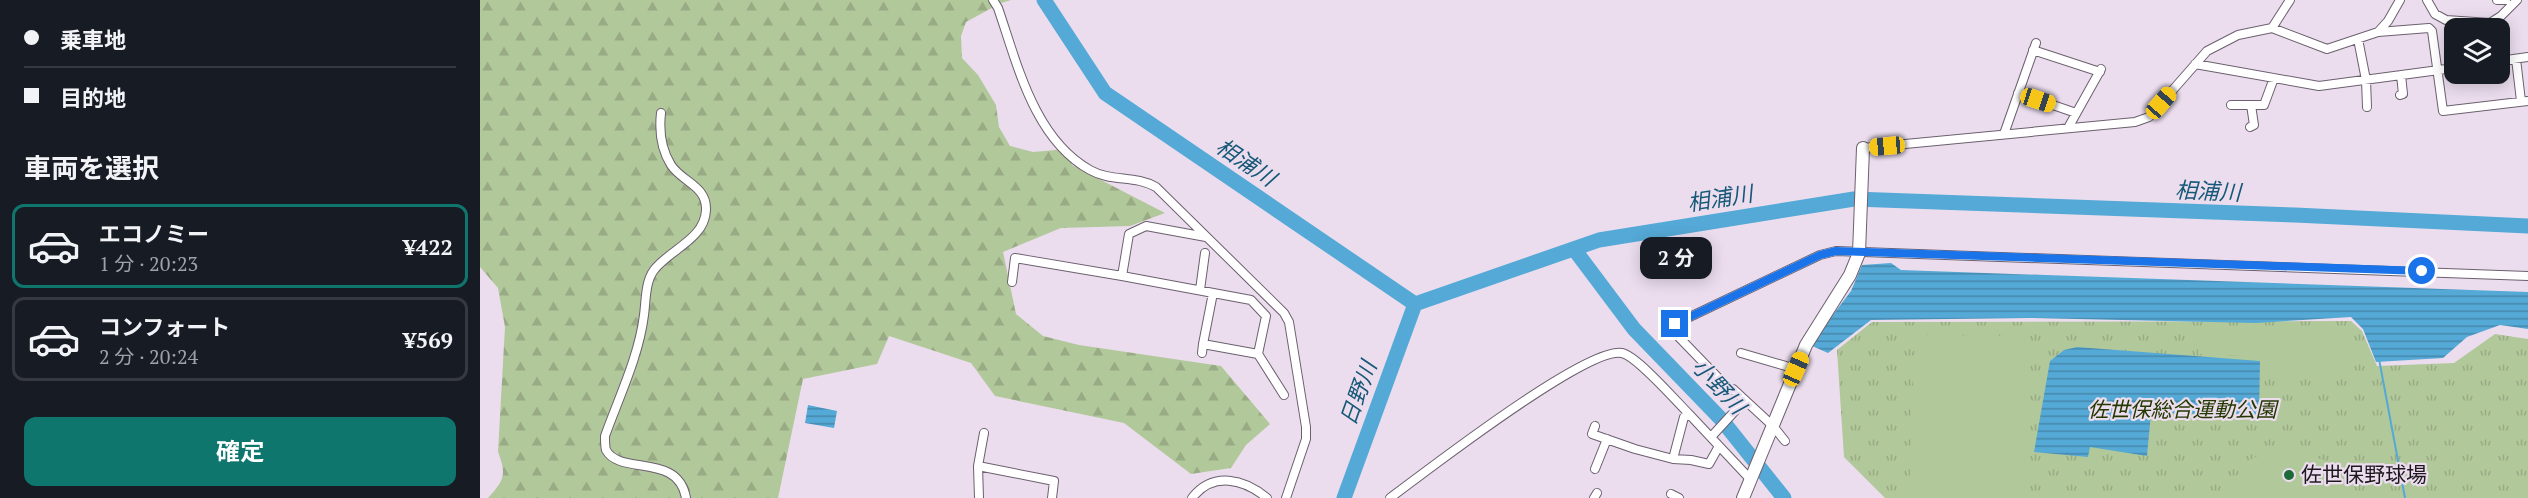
<!DOCTYPE html>
<html lang="ja">
<meta charset="utf-8">
<style>
:root{--surface:#171b24;--page:#20242c;--text:#f1f3f6;--muted:#9ea1a6;--line:#363941;--accent:#0f766e}
body{margin:0;font-family:"PT Serif","Noto Sans JP",serif;background:var(--page);color:var(--text);height:100vh;display:flex;flex-direction:column;font-size:22px;white-space:nowrap}
*{box-sizing:border-box;margin:0}
p{font-size:20px;color:var(--muted)}
.icon{flex:none;width:33px;height:33px;fill:none;stroke:currentColor;stroke-width:2;stroke-linecap:round;stroke-linejoin:round}
.map{position:relative;flex:1;overflow:hidden}
.sheet{display:flex;flex-direction:column;background:var(--surface);width:480px}
.sheet>*{flex:none}
.banner{display:grid;align-content:center;height:132px;padding:0 24px;background:var(--surface)}
.fabs{position:absolute;left:1964px;top:18px;display:grid;gap:12px}
.fabs a{display:grid;place-items:center;width:66px;height:66px;border-radius:12px;background:var(--surface);box-shadow:0 3px 15px #0003;font-size:30px}
.end{position:absolute;width:27px;height:27px;margin:-14px;border:8px solid #1a73e8;background:#fff;box-shadow:0 0 0 3px #fff}
.from{border-radius:50%}
.bubble{position:absolute;height:42px;border-radius:12px;background:var(--surface);box-shadow:0 3px 15px #0003;font-size:20px;font-weight:700;line-height:42px;text-align:center}
.car{position:absolute;width:18px;height:36px;margin:-18px -9px;border-radius:8px;box-shadow:0 0 4px 2px #0007;background:linear-gradient(#f5c518 24%,#345 0 40%,#f5c518 0 76%,#345 0 86%,#f5c518 0)}
.banner b{display:flex;align-items:center;gap:21px;height:57px;font-size:22px}
.banner b+b{border-top:2px solid var(--line)}
.banner i{width:15px;height:15px;background:var(--text)}
ul{padding:0;list-style:none}
li{display:flex;align-items:center;gap:18px;height:84px;margin:0 12px 9px;padding:0 12px;border:3px solid var(--line);border-radius:12px}
li div{flex:1}
li b{display:block;font-size:22px}
li em{font-style:normal;font-weight:700}
li.active{border-color:var(--accent)}
li>.icon{width:54px;height:54px;stroke-width:1.5}
h2{padding:0 24px;font-size:27px;line-height:72px}
.action{display:flex;gap:12px;margin-top:auto;padding:12px 24px}
.action a{flex:1;height:69px;border-radius:12px;background:var(--accent);color:#fff;font-size:24px;font-weight:700;line-height:69px;text-align:center}
main{display:flex;flex:1;min-height:0}
.map>svg:first-child{display:block}
.grass{fill:url(#grass-tufts)}
.forest{fill:url(#forest-firs)}
.garden{fill:#b1c89a}
.water{fill:url(#water-rules)}
.lines{fill:none;stroke-linecap:round;stroke-linejoin:round}
.stream{stroke:#55a9d6;stroke-width:2}
.river{stroke:#55a9d6;stroke-width:15}
.street-casing{stroke:#6b606e;stroke-width:10}
.secondary-casing{stroke:#6b606e;stroke-width:14}
.street{stroke:#fff;stroke-width:8}
.secondary{stroke:#fff;stroke-width:12}
.route{stroke:#1a73e8;stroke-width:8}
.poi-dot{fill:#1c6a3a;stroke:#ebddee;stroke-width:2}
.labels{text-anchor:middle;stroke-width:4.5;stroke-linejoin:round;paint-order:stroke}
.park-label{font-size:21px;font-style:italic;fill:#233801;stroke:#ebddee}
.poi-label{font-size:21px;fill:#1d181e;stroke:#ebddee;text-anchor:start}
.water-label{font-size:22px;font-style:italic;fill:#165877;stroke:#ebddee}
</style>
<main>
<section class="sheet">
<div class="banner">
<b><i class="from"></i>乗車地</b>
<b><i></i>目的地</b>
</div>
<h2>車両を選択</h2>
<ul>
<li class="active"><svg class="icon" aria-label="car" viewBox="0 0 24 24"><path d="M5 17H2v-5l4-1 3-4h7l3 4 3 1v5h-3M9 17h6M6 11h13"/><circle cx="7" cy="17" r="2"/><circle cx="17" cy="17" r="2"/></svg><div><b>エコノミー</b><p>1 分 · 20:23</p></div><em>¥422</em></li>
<li><svg class="icon" aria-label="car" viewBox="0 0 24 24"><path d="M5 17H2v-5l4-1 3-4h7l3 4 3 1v5h-3M9 17h6M6 11h13"/><circle cx="7" cy="17" r="2"/><circle cx="17" cy="17" r="2"/></svg><div><b>コンフォート</b><p>2 分 · 20:24</p></div><em>¥569</em></li>
</ul>
<div class="action"><a>確定</a></div>
</section>
<div class="map">
<svg width="2048" height="498" viewBox="0 0 2048 498">
<defs>
<pattern id="grass-tufts" width="24" height="20" patternUnits="userSpaceOnUse" patternTransform="scale(1.5)"><rect width="24" height="20" fill="#b1c89a"/><path d="M3 7l-1-3M5 7V3M7 7l1-3M15 17l-1-3M17 17v-4M19 17l1-3" fill="none" stroke="#98ab84"/></pattern>
<pattern id="forest-firs" width="22" height="20" patternUnits="userSpaceOnUse" patternTransform="scale(1.5)"><rect width="22" height="20" fill="#b1c89a"/><path d="M5 1l3.5 6h-7zM16 11l3.5 6h-7z" fill="#98ab84"/></pattern>
<pattern id="water-rules" width="6" height="5" patternUnits="userSpaceOnUse" patternTransform="scale(1.5)"><rect width="6" height="5" fill="#55a9d6"/><path d="M0 2.5h6" fill="none" stroke="#4689ad"/></pattern>
</defs>
<rect width="100%" height="100%" fill="#ebddee"/>
<path class="grass" d="M1871,321L1882,331L1897,366L1974,363L2015,334L2048,339V498H1405L1364,457L1357,350L1392,322Z"/>
<path class="forest" d="M0,0H531L521,3L486,22L481,36L482,58L498,75L516,105L519,127L530,146L553,152L587,149L592,165L685,213L650,226L581,228L523,252L536,314L563,336L599,345L741,366L790,424L766,445L751,468L711,474L644,423L515,396L491,363L409,336L397,364L323,379L298,498H8C24,480 27,475 18,452L25,327L18,288L0,267Z"/>
<path class="garden" d="M1720,330H1868L1869,372L1787,371L1786,356L1718,354Z
M1435,335L1544,336L1546,498H1429Z
M1787,452V456C1807,452 1851,453 1861,475C1864,482 1866,491 1868,498H1736L1763,469L1760,464Z"/>
<path class="water" d="M1411,263L1421,270L2048,292V329L2020,325L1987,337L1963,358L1896,362L1883,329L1871,317L1776,323L1549,318L1391,320L1348,353L1330,345L1371,291L1382,265Z
M1597,347L1780,361L1779,415L1671,413L1667,456L1610,447L1608,457L1554,452L1570,361L1584,350Z
M328,405L357,411L354,428L325,423Z"/>
<g class="lines">
<path class="stream" d="M1899,359L1925,498"/>
<path class="river" d="M564,0L625,93L935,304L1119,240L1374,199L1815,215L2048,226
M1094,249L1154,329L1241,419L1304,498
M864,498L935,304"/>
<defs>
<path id="street" d="M513,0L518,8C537,63 554,139 610,170C631,182 655,175 676,187L804,313L809,322L826,427V439L806,498
M1947,0L1955,14L1966,20L2010,23L2021,16L2037,0
M2017,0H2026
M1792,28L1810,0
M1898,32L1949,28L1952,31L1963,111L2048,101
M1878,39L1886,80L1887,107
M1553,50L1620,72
M2036,59L2041,101
M2019,61L2048,57
M1715,64L1839,86L1974,68
M1538,93L1596,113
M1920,95L1923,94L1921,75
M1751,105H1784L1794,78
M181,113C179,131 181,149 191,165C202,182 227,186 226,210C225,239 189,250 174,270C165,282 166,301 164,315C159,356 139,397 125,436C125,440 125,447 126,450C140,476 198,452 206,498
M1770,127L1774,125L1771,105
M1588,128L1621,69
M1524,134L1556,43
M1383,148L1655,122L1669,117L1727,51L1758,35L1792,28L1847,49L1898,32L1908,21L1920,0
M642,276L771,300L786,316L778,354L804,395
M532,282L535,258L642,276L649,234L666,226L726,237
M720,290L725,253
M723,344L733,293
M722,353L723,344L778,354
M1261,353L1316,369
M1115,426L1112,434L1155,449L1193,459L1204,417L1209,414L1271,480
M504,433L498,466L574,481L572,498
M1231,437L1265,400
M1305,441L1293,426L1253,389L1250,390L1192,330L1195,324L1340,255L1356,251L2048,276
M1193,459L1211,460L1229,464L1239,446
M498,466L499,498
M1115,469L1127,439
M1191,494L1199,498
M712,498C733,471 764,479 787,498
M910,498C944,473 1107,346 1142,353C1157,356 1197,402 1209,414
M1114,498L1117,493"/>
<path id="secondary" d="M1263,498L1326,345L1370,275L1379,253L1383,148"/>
</defs>
<use href="#street" class="street-casing"/>
<use href="#secondary" class="secondary-casing"/>
<use href="#street" class="street"/>
<use href="#secondary" class="secondary"/>
</g>
<g class="lines">
<path class="route" d="M1195,324L1340,255L1356,251L1942,271"/>
</g>
<circle class="poi-dot" cx="1809" cy="475" r="6"/>
<g class="labels">
<g class="park-label">
<text x="1702" y="417">佐世保総合運動公園</text>
</g>
<g class="poi-label">
<text x="1821" y="482">佐世保野球場</text>
</g>
<g class="water-label">
<text transform="translate(766 162) rotate(34)" y="8">相浦川</text>
<text transform="translate(1728 191) rotate(2)" y="8">相浦川</text>
<text transform="translate(1240 198) rotate(-9)" y="8">相浦川</text>
<text transform="translate(1239 386) rotate(47)" y="8">小野川</text>
<text transform="translate(878 393) rotate(-70)" y="8">日野川</text>
</g>
</g>
</svg>
<div class="fabs">
<a><svg class="icon" aria-label="layers" viewBox="0 0 24 24"><path d="M12 4l9 5-9 5-9-5zM3 14l9 5 9-5"/></svg></a>
</div>
<i class="end from" style="left:1942px;top:271px"></i>
<i class="end" style="left:1195px;top:324px"></i>
<div class="bubble" style="left:1160px;top:237px;width:72px">2 分</div>
<i class="car" style="left:1558px;top:100px;rotate:108deg"></i>
<i class="car" style="left:1681px;top:103px;rotate:41deg"></i>
<i class="car" style="left:1407px;top:146px;rotate:265deg"></i>
<i class="car" style="left:1316px;top:369px;rotate:24deg"></i>
</div>
</main>
